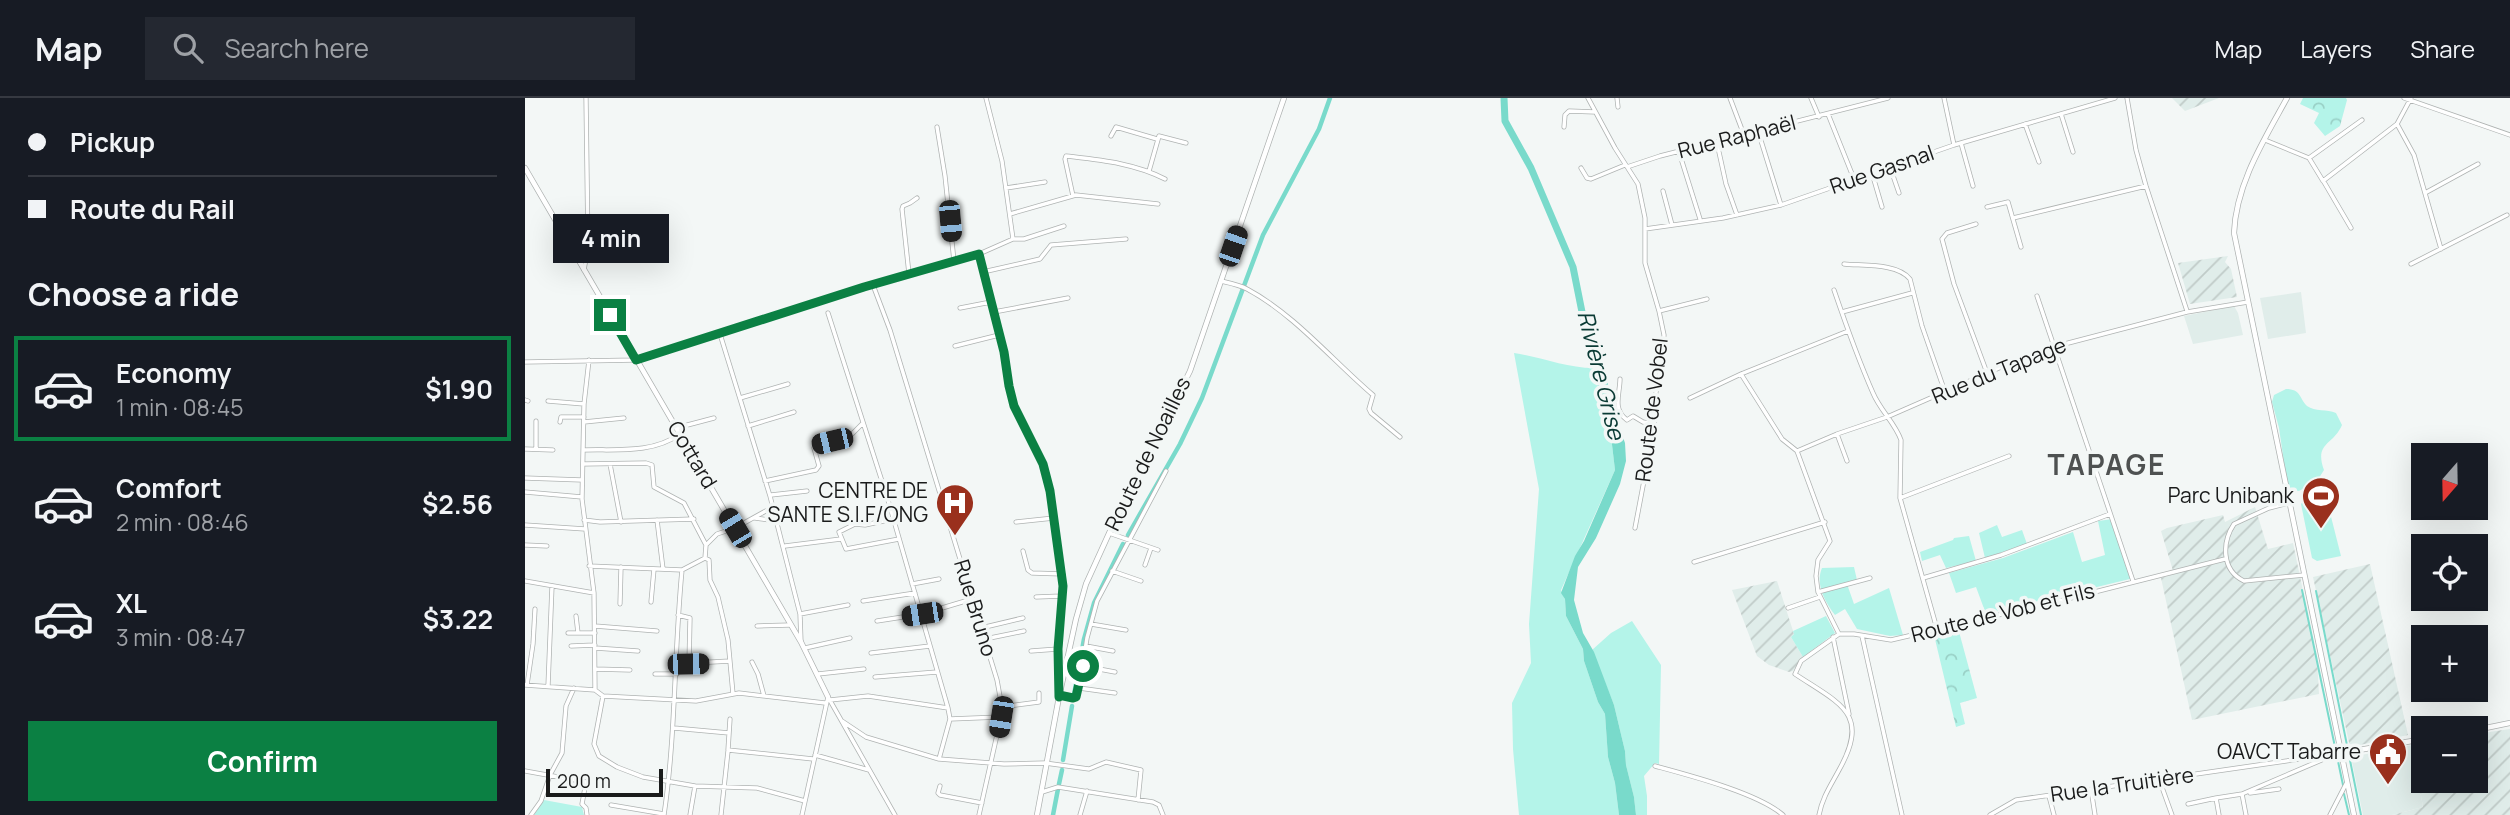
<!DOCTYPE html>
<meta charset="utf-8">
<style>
:root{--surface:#171b24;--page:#242831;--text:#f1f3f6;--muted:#9ea1a6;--line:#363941;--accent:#0b8043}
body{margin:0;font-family:Manrope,sans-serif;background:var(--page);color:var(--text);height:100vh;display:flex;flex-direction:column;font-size:26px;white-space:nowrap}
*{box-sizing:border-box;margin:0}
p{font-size:23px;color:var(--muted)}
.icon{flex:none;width:38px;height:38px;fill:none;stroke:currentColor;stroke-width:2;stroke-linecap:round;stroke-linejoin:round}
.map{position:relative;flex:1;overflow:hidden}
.side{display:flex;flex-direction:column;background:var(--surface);width:525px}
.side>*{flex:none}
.top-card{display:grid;align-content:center;height:154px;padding:0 28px;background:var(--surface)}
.needle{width:46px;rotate:200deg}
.controls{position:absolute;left:1886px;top:345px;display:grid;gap:14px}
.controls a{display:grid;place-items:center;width:77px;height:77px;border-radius:0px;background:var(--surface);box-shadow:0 7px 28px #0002;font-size:35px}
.scale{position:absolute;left:21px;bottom:18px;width:117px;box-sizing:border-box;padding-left:7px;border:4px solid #1a1b1b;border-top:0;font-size:19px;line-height:24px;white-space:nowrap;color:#1a1b1b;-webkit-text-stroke:5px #f3f7f6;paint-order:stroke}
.end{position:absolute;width:32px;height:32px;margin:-16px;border:9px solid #0b8043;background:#fff;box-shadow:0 0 0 4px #fff}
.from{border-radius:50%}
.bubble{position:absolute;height:49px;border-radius:0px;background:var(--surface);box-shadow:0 7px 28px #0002;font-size:23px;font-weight:700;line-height:49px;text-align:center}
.car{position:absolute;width:21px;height:42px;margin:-21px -10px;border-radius:9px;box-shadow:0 0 5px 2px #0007;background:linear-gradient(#222 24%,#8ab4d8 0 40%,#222 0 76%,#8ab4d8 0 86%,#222 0)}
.top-card b{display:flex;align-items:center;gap:24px;height:66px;font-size:26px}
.top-card b+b{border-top:2px solid var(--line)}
.top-card i{width:18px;height:18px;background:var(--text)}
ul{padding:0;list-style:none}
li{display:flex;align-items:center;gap:21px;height:105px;margin:0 14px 10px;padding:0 14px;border:4px solid transparent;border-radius:0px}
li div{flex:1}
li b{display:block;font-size:26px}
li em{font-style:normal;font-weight:700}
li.selected{border-color:var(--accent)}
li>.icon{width:63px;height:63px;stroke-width:1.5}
h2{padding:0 28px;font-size:32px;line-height:84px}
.button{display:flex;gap:14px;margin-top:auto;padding:14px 28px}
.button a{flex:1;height:80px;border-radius:0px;background:var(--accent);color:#fff;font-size:28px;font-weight:700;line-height:80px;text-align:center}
header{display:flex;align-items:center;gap:42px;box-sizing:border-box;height:98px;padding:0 35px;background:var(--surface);border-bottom:2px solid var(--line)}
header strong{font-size:33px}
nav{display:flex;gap:38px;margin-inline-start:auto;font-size:24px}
.search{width:490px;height:63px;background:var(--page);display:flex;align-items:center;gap:18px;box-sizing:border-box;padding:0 24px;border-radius:0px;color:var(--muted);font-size:26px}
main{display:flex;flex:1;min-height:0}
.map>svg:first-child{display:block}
.built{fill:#e0edea}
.industrial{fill:url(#industrial-furrows)}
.grass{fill:#b4f4e9}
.forest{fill:url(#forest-crowns)}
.water{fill:#79dacb}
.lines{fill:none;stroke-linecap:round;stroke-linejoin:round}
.stream{stroke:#79dacb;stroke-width:2}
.canal{stroke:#79dacb;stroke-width:4.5}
.river{stroke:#79dacb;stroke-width:7}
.street-casing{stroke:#afb3b2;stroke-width:5}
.secondary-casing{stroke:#afb3b2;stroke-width:6}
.street{stroke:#fff;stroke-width:3.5}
.secondary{stroke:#fff;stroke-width:4.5}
.route{stroke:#0b8043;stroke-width:9}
.labels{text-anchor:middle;stroke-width:7;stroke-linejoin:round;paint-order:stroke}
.street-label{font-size:21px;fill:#1a1b1b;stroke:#f3f7f6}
.poi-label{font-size:21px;fill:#1a1b1b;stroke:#f3f7f6;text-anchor:end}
.water-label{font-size:23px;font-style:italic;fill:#0a3a34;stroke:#f3f7f6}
.district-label{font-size:28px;font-weight:bold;letter-spacing:2px;fill:#4e5151;stroke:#f3f7f6}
</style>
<header>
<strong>Map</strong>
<div class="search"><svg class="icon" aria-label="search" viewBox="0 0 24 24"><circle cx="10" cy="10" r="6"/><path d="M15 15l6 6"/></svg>Search here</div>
<nav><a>Map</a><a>Layers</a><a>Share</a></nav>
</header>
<main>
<section class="side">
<div class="top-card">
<b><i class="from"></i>Pickup</b>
<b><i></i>Route du Rail</b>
</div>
<h2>Choose a ride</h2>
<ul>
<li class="selected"><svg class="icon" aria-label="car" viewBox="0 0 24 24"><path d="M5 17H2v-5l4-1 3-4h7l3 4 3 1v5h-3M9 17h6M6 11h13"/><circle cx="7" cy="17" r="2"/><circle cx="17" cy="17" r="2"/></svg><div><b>Economy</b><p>1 min · 08:45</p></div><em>$1.90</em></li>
<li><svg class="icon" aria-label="car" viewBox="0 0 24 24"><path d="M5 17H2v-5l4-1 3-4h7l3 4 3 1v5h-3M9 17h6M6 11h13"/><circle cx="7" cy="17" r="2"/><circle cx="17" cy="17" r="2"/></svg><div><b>Comfort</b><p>2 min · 08:46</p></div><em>$2.56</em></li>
<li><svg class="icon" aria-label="car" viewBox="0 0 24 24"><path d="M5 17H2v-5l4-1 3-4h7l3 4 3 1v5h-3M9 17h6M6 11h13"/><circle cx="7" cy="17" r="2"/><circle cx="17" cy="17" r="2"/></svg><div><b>XL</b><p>3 min · 08:47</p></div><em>$3.22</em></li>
</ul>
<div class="button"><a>Confirm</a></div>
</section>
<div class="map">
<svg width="1985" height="717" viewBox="0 0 1985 717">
<defs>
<pattern id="industrial-furrows" width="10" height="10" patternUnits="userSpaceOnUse" patternTransform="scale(1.75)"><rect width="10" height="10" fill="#e0edea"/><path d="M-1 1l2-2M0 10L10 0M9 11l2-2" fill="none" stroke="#c0cbc8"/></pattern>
<pattern id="forest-crowns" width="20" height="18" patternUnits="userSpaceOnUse" patternTransform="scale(1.75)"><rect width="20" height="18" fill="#b4f4e9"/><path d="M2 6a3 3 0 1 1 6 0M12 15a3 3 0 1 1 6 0" fill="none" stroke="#9ad1c7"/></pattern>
</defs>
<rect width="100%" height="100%" fill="#f3f7f6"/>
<path class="built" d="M1776,194L1781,235L1743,241L1735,200Z
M1709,208L1713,215L1718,237L1668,246L1659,218Z
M1887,647L1898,709L1867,717H1838L1826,659Z"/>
<path class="industrial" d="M1647,0H1694L1660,13Z
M1703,158L1700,164L1706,171L1712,199L1665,206L1653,165Z
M1730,409L1743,451L1768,445L1792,560L1794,596L1667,622L1636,480L1649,476L1636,433L1642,430L1698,417L1700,424Z
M1845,466L1883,637L1825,649L1788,479Z
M1252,483L1269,536L1266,539L1278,559L1268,573L1264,574L1244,567L1232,558L1207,492Z
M1985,631V717H1867L1898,709L1887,647L1899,645V682H1951V636Z"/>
<path class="grass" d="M989,255C1017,259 1041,270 1069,270L1074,294L1084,321L1090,372L1036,492L1040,501L1041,518L1058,551L1059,563L1073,604L1080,616L1083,659L1090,685L1094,717H994L988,651L987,605L1006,565L1004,526L1014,391Z
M1761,291C1776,291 1774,300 1782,308C1790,314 1802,311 1811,315L1817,327C1808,348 1789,344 1799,372L1792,383L1774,393L1765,392L1762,385L1754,330L1747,304L1749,297Z
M1951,384L1957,414L1917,422L1914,410H1951Z
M1799,391L1816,458L1792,463L1787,460L1776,406L1780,401Z
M1588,421L1609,480L1461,516L1451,489L1431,495L1424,475L1478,460L1548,434L1557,464L1580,457L1573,423Z
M1472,427L1477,439L1497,432L1502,446L1460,460L1454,435Z
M1444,438L1451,463L1421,470L1415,457L1397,463L1395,454L1428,442L1429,440Z
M1329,469L1332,482L1322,486L1329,506L1364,490L1378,537L1365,538L1332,531L1320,511L1310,517C1300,504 1290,486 1297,470Z
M1301,518L1310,535L1278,559L1266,539L1269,536L1268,533Z
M1107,523L1136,567L1134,666L1130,665L1119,678L1122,698V717H1111L1109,699L1101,667L1100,653L1089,607L1067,552L1086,535Z
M19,702L57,709L59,717H9Z"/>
<path class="forest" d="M1778,0H1821L1822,2L1815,28L1800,38L1789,25L1794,15L1775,6Z
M1433,530L1452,600L1435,605L1440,626L1431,629L1409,537Z"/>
<path class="water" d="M1073,262L1081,274L1086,305L1100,345L1101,363L1095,386L1071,440L1053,469L1049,502L1058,535L1069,554L1089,607L1100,653L1101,667L1109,699L1111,717H1094L1090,685L1083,659L1080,616L1073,604L1059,563L1058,551L1041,518L1040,501L1036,495L1050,458L1059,443L1090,372L1084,321L1074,294L1069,270Z"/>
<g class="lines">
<path class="stream" d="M1777,492L1818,687
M1791,493L1836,717
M1819,696L1824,717"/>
<path class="canal" d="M603,437L655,346L677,300L738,137L794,31L805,0
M549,597L559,541L569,505L598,446
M538,662L547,608
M534,686L537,672
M528,717L533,691"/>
<path class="river" d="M979,0L980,23L1006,70L1048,169L1060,229L1075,271"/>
<defs>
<path id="street" d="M461,0L477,63L488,141
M1063,0L1090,50L1113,86L1120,120V165L1134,213L1139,237L1137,266L1131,294L1129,330L1110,430
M1092,0L1093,9
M1205,0L1219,37
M1286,0L1294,19
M1419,0L1429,47
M1602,0L1611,52L1621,88L1662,213
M1879,0L1985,37
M1303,16L1329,81
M1536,16L1548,54
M1500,26L1514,64
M1872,26L1889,57L1916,151
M412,29L420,78L429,163
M1039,29L1040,17L1044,13L1070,14
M1233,33L1256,107
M586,38L591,29L632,41
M1740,42L1784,60L1798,83L1872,26L1886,0
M1192,45L1201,86L1212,117
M1436,45L1448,88
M1154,54L1175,121
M1784,60L1837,22
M1102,69L1135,58L1363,0
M1365,69L1374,95
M1056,70L1062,80L1066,81L1100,67
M624,73L634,38L661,45
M1347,75L1357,109
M1799,84L1826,130
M481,90L520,84
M1138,93L1147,127
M1900,95L1953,66
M548,98L540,61L541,58C575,62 609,65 640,81
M1462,109L1483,104L1496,149
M485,116L551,97L633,106
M1488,120L1621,88
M1451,126L1422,135L1417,141L1429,186L1462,275
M1120,131L1198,120L1256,107L1429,47L1590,0
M62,132L130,130
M454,156L479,254L484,288L489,308L518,366L525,393L538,488L533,551L534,594
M1319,166C1338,168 1372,165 1385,181L1397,228L1420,294
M1886,166L1982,117
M59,172L63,149L61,0
M458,174L515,161L526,147L601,141
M384,176L377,111L378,108L385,105L392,100
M696,183C705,185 715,187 722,191C769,216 808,263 848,297L844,311L846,315L875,339
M348,187L365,232L472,582L476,604V619L454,717
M1309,192C1321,227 1333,261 1348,295C1355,312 1370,325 1376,342L1375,400L1412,531
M1512,198L1608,483
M435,210L466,204
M1134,213L1182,201
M469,214L543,200
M1317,214L1387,195
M303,215L363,402L423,610L425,621L414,661
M195,236L245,398L275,516L276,544
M430,248L474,237
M64,262L59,306L57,401L69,495L70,592
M0,264L111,262L339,189L454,156L488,141H499L539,128
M1216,276L1257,341L1272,353L1305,443L1293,462L1291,478L1293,494L1314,536
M1095,281C1095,296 1087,311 1102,322L1108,318L1118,324L1129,326
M215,300L263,286
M1165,300L1216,276L1323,233
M0,302L3,303
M23,303L59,306
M11,323V351
M35,324L36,319H59
M59,324L99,320
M223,328L269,314
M151,330L189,320
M1312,336L1322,363
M0,351L28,352
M59,352C91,351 127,356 155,336
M1272,353L1312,336L1362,319L1497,260L1528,249L1662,214L1723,204
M58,366L121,365L127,367L129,389L159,405L181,447
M85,366L96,424
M0,380L57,382
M240,383L291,372L294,368L289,350L291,347L323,340L338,325
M0,394L57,399
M328,396L358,387
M246,397L282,393
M1375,400L1484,358
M1764,405L1744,410L1709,426C1697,444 1696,472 1719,483L1779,477
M230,420L252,423
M368,421L340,427L330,426L314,434L321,451L374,441
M59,422L75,424L169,421
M132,422L138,471
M491,424L529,420
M0,427L60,431
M584,435L633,452
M0,447L22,448
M260,448L316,441
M498,453L503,472L507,475L538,476
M180,460L181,447L192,436L210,430L248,409
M1169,464L1300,424
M620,467L626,450
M64,468L157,472C149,554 151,636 139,717
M157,472L180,460L184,462L185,482L193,499L203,542L208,596
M587,473L616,483
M1398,480L1476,457L1585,416
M0,483L69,495
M387,486L414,481
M1293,494L1345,480
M511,499L537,498
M338,503L390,495
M126,504L129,471
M95,506L96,469
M1263,510L1295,499
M275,516L323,507
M153,517L165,520L164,566
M51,518L53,535
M352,523L397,516L447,501
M566,526L601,532
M70,528L132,533
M232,528L266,527
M456,530L498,520
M43,535H70
M1337,538L1377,717
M1308,539L1324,616
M460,541L499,533
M46,548L70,547
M561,548L588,553
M70,550L113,553
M280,550L325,540
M506,553L533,551
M346,555L405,548
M227,564L233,576L239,598
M151,566L205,563
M558,568L590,574
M70,571L105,572
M130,576H152
M293,576L339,571
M350,579L412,574
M0,587L70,592L78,598L171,603L214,595L300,605
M2,587L8,546L10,511
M23,588L27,488
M554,590L562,540L572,503L641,373
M534,597L549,600L554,590L590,595
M78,598L69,646L74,658L92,669L118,679L170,688L165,717
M303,599L370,717
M305,602L343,598L423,610
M476,609L514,604V595
M205,621L203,652L288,661
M425,621L475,619
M317,623L341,639L414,661L479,666L520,665L564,671L581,664L616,672L613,702
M149,630L204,635
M290,657L344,672
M1130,668C1163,677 1233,695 1258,717
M0,673L61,684L57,706L61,710L62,717
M1634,681L1647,717
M170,688L232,690L280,703
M415,688L413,695L415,697L457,705
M1566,691L1570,717
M517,694L533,689L628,704L634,707L638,717
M1725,695L1754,691
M1524,698L1529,717
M1663,706L1691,700
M86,707L139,716
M6,717L16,703L25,677L37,655L41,608L49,590
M196,717L203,653
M277,717L303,599
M555,717L562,693
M1294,717C1297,700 1306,687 1314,672C1346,615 1315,606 1270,576L1276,563L1314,536H1329L1366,542L1534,503L1700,461
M1465,717L1491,702L1816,655
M1694,717L1691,700L1717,696
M1721,717L1717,696L1806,658
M1805,717L1822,684"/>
<path id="secondary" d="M1762,0C1739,42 1711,86 1709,135L1829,717
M0,70L276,544L303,599
M1951,632L1985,625
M1816,655L1899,641
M512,717L534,599L551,521L561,486L586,431L665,273L759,0"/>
</defs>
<use href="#street" class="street-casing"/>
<use href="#secondary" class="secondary-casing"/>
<use href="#street" class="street"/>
<use href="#secondary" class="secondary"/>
</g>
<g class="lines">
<path class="route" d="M85,217L111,262L339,189L454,156L479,254L484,288L489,308L518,366L525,393L538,488L533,551L534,599V597L548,600L551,599L558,568"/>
</g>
<defs>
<symbol id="stadium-pin" viewBox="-11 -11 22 30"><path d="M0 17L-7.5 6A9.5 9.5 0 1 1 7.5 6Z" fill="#9a301d" stroke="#f3f7f6"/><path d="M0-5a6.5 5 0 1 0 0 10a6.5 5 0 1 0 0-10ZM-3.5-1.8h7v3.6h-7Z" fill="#fff"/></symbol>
<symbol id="hospital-pin" viewBox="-11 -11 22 30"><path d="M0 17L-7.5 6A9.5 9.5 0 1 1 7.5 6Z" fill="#9a301d" stroke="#f3f7f6"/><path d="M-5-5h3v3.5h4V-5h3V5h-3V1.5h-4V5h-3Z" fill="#fff"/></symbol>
<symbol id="civic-pin" viewBox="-11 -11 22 30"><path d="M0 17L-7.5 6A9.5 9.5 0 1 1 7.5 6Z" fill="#9a301d" stroke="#f3f7f6"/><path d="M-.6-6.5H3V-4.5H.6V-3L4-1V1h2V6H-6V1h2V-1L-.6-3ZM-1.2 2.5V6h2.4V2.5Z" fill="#fff"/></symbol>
</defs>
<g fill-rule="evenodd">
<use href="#stadium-pin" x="1774" y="376" width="44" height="60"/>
<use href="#hospital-pin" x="408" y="383" width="44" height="60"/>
<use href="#civic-pin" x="1841" y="632" width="44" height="60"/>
</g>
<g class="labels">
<g class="street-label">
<text transform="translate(1212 39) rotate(-14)" y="7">Rue Raphaël</text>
<text transform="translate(1357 72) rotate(-19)" y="7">Rue Gasnal</text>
<text transform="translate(1474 273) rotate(-22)" y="7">Rue du Tapage</text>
<text transform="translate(1127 312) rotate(-83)" y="7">Route de Vobel</text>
<text transform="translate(623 356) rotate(-64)" y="7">Route de Noailles</text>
<text transform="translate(167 357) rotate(59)" y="7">Cottard</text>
<text transform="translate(450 510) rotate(73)" y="7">Rue Bruno</text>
<text transform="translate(1478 515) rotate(-14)" y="7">Route de Vob et Fils</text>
<text transform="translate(1597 687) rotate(-8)" y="7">Rue la Truitière</text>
</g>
<g class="poi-label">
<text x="403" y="400">CENTRE DE<tspan x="403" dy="24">SANTE S.I.F/ONG</tspan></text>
<text x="1769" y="405">Parc Unibank</text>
<text x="1836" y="661">OAVCT Tabarre</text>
</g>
<g class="water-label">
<text transform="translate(1076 277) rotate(76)" y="8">Rivière Grise</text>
</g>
<g class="district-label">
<text x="1582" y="377">TAPAGE</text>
</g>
</g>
</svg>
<div class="controls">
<a><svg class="needle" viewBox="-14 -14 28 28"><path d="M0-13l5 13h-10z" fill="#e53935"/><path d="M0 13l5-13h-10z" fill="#9ea1a6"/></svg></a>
<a><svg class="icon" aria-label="locate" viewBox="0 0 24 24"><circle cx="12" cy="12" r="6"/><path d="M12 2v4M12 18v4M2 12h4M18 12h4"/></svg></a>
<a>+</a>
<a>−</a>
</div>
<div class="scale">200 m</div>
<i class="end from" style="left:558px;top:568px"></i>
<i class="end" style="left:85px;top:217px"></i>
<div class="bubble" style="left:28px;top:116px;width:116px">4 min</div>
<i class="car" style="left:425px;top:123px;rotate:175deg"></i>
<i class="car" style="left:708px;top:148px;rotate:19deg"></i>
<i class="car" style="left:307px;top:343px;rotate:257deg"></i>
<i class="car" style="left:210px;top:430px;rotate:329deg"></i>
<i class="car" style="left:397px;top:516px;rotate:261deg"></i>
<i class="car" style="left:163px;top:566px;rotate:89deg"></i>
<i class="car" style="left:476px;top:619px;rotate:189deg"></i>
</div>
</main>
